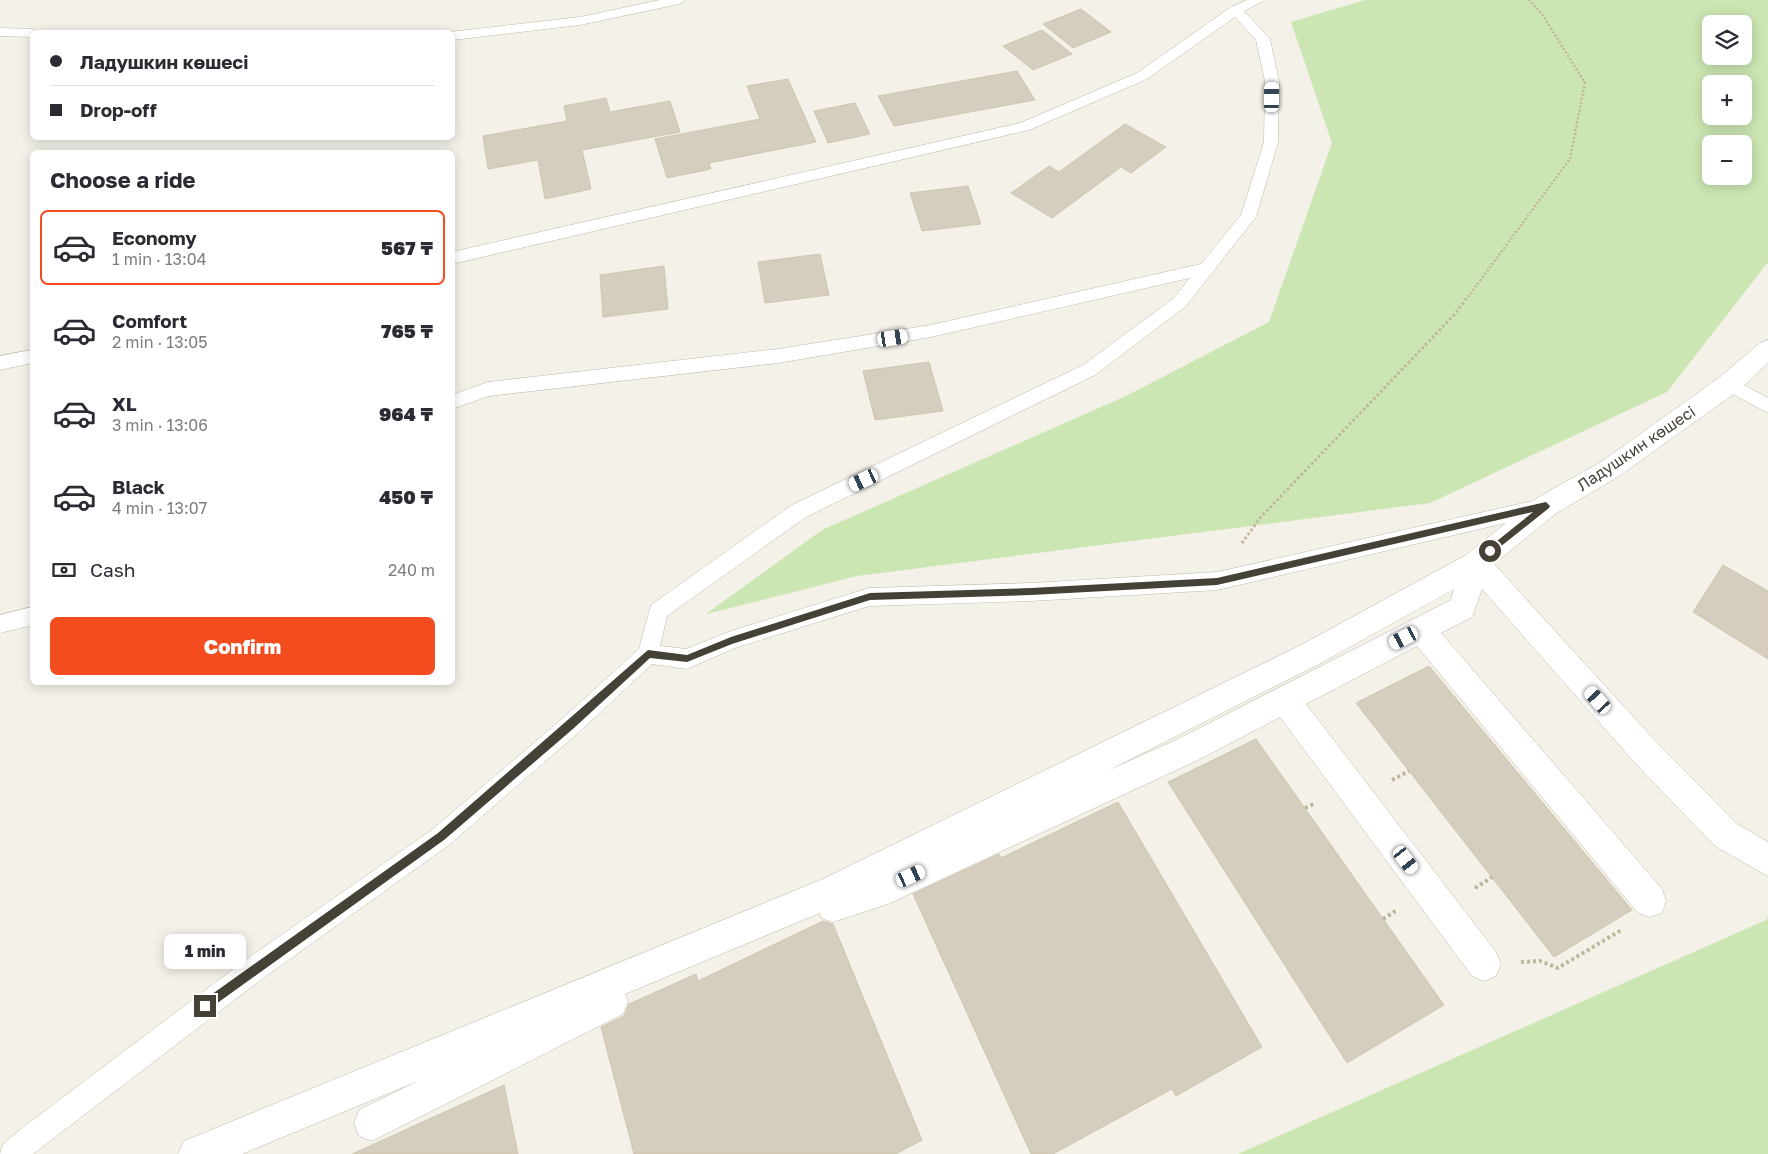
<!DOCTYPE html>
<meta charset="utf-8">
<style>
:root{--surface:#fff;--page:#f7f7f7;--text:#2b2b33;--muted:#7c7c81;--line:#e1e1e2;--accent:#f34c1f}
body{margin:0;font-family:"Golos Text",sans-serif;background:var(--page);color:var(--text);height:100vh;display:flex;flex-direction:column;font-size:19px;white-space:nowrap}
*{box-sizing:border-box;margin:0}
p{font-size:16px;color:var(--muted)}
.icon{flex:none;width:28px;height:28px;fill:none;stroke:currentColor;stroke-width:2;stroke-linecap:round;stroke-linejoin:round}
.map{position:relative;flex:1;overflow:hidden}
.panel{position:absolute;left:30px;top:150px;width:425px;height:535px;display:flex;flex-direction:column;background:var(--surface);border-radius:8px;box-shadow:0 2px 12px #0003}
.panel>*{flex:none}
.guide{position:absolute;left:30px;top:30px;width:425px;height:110px;border-radius:8px;box-shadow:0 2px 12px #0003;display:grid;align-content:center;height:110px;padding:0 20px;background:var(--surface)}
.fabs{position:absolute;left:1702px;top:15px;display:grid;gap:10px}
.fabs a{display:grid;place-items:center;width:50px;height:50px;border-radius:8px;background:var(--surface);box-shadow:0 2px 12px #0003;font-size:25px}
.end{position:absolute;width:22px;height:22px;margin:-11px;border:6px solid #464137;background:#fff;box-shadow:0 0 0 2px #fff}
.from{border-radius:50%}
.bubble{position:absolute;height:35px;border-radius:8px;background:var(--surface);box-shadow:0 2px 12px #0003;font-size:16px;font-weight:800;line-height:35px;text-align:center}
.car{position:absolute;width:15px;height:30px;margin:-15px -8px;border-radius:6px;box-shadow:0 0 4px 1px #0007;background:linear-gradient(#fff 24%,#345 0 40%,#fff 0 76%,#345 0 86%,#fff 0)}
.guide b{display:flex;align-items:center;gap:18px;height:48px;font-size:19px}
.guide b+b{border-top:1px solid var(--line)}
.guide i{width:12px;height:12px;background:var(--text)}
ul{padding:0;list-style:none}
li{display:flex;align-items:center;gap:15px;height:75px;margin:0 10px 8px;padding:0 10px;border:2px solid transparent;border-radius:8px}
li div{flex:1}
li b{display:block;font-size:19px}
li em{font-style:normal;font-weight:800}
li.selected{border-color:var(--accent)}
li>.icon{width:45px;height:45px;stroke-width:1.5}
h2{padding:0 20px;font-size:22px;line-height:60px}
.pay{display:flex;align-items:center;gap:12px;height:55px;padding:0 20px;font-size:19px}
.pay p{margin-inline-start:auto}
.action{display:flex;gap:10px;margin-top:auto;padding:10px 20px}
.action a{flex:1;height:58px;border-radius:8px;background:var(--accent);color:#fff;font-size:20px;font-weight:800;line-height:58px;text-align:center}
.map>svg:first-child{display:block}
.green{fill:#cbe6b2;fill-rule:evenodd}
.building{fill:#d5cdbe;stroke:#cfc5b1}
.lines{fill:none;stroke-linecap:round;stroke-linejoin:round}
.lane-casing{stroke:#bfb9ab;stroke-width:1}
.street-casing{stroke:#bfb9ab;stroke-width:1}
.path-far2{stroke:#c0b69c;stroke-width:2.5;stroke-dasharray:2 2;stroke-linecap:butt}
.path-far1{stroke:#c0b69c;stroke-width:3;stroke-dasharray:2.5 2.5;stroke-linecap:butt}
.path{stroke:#c0b69c;stroke-width:4;stroke-dasharray:3 3;stroke-linecap:butt}
.lane{fill:#fff;fill-rule:evenodd}
.street{fill:#fff;fill-rule:evenodd}
.route{fill:#464137}
.labels{text-anchor:middle;stroke-width:5;stroke-linejoin:round;paint-order:stroke}
.street-label{font-size:16px;fill:#464137;stroke:#fff}
</style>
<div class="map">
<svg width="1768" height="1154" viewBox="0 0 1768 1154">
<rect width="100%" height="100%" fill="#f3f1e8"/>
<path class="green" d="M1365,0H1768V262L1667,392L1430,503L857,576L706,614L822,530L1126,396L1269,322L1332,143L1291,22ZM1711,24H1744V56H1711ZM1711,84H1744V116H1711ZM1711,144H1744V176H1711Z
M1768,916V1154H1238L1766,920Z"/>
<path class="building" d="M1081,9L1111,32L1073,48L1043,24Z
M1042,30L1072,54L1033,70L1003,46Z
M1017,71L1035,100L894,126L878,96Z
M788,79L816,142L709,163L711,169L667,178L655,139L760,119L747,86Z
M606,98L610,112L670,101L680,132L582,150L591,189L545,199L538,160L488,169L483,136L567,121L564,106Z
M855,103L870,134L828,143L814,111Z
M1125,124L1166,147L1131,173L1121,167L1052,218L1011,193L1049,166L1059,172Z
M968,186L981,224L922,231L910,193Z
M820,254L829,295L765,303L758,262Z
M664,266L668,309L603,317L600,275Z
M929,362L943,411L875,420L863,371Z
M1723,565L1768,591V659L1693,612Z
M1429,666L1632,910L1554,957L1356,703Z
M1256,739L1444,1005L1347,1063L1168,782Z
M1118,802L1262,1047L1176,1096L1172,1089L1053,1154H1031L913,894L999,854L1001,858Z
M823,921L833,924L922,1140L896,1154H634L601,1027L624,1016L629,1004L696,974L698,981Z
M504,1085L518,1154H352Z"/>
<g class="lines">
<defs>
<path id="lane" d="M660,0H686L679,4L580,25L452,40V32H450L580,17Z
M1247,0H1265L1244,11L1270,39L1279,81L1278,142L1256,217L1185,307L1095,375L806,517L667,616L660,646L686,649L731,631L869,588L1031,583L1217,572L1546,498L1553,500L1556,506L1553,512L1217,590L1031,601L869,606L735,648L687,669L652,664L579,732L449,845L262,979L33,1154H0L3,1144L21,1129L244,961L433,829L563,718L639,649L651,605L792,505L1083,365L1173,299L1190,278L931,337L778,363L489,396L452,409V395L488,382L778,349L931,325L1201,264L1241,215L1264,142L1265,81L1256,40L1235,17L1147,79L1029,130L452,264V252L1020,123L1137,73L1231,7Z
M0,28L32,29L38,32H32V37L0,36Z
M32,350V363L0,370V356Z
M1729,377L1768,398V413L1723,389L1720,384L1723,379Z
M32,607V625L0,633V615Z"/>
<path id="street" d="M1768,340V363L1738,391L1619,476L1555,514L1494,564L1659,745L1737,824L1768,842V876L1715,846L1637,765L1482,589L1472,617L1441,633L1662,889L1666,901L1662,913L1650,917L1638,913L1417,646L1306,704L1496,952L1501,964L1496,976L1484,981L1472,976L1280,717L1198,760L888,904L833,922L821,918L820,913L625,994L628,1002L623,1014L372,1141L359,1136L354,1123L359,1110L418,1081L242,1154H178L184,1141L823,879L1301,645L1466,555L1537,498L1601,462L1720,377L1760,343ZM1454,589L1451,600L1176,740L1107,771L1321,663Z"/>
</defs>
<use href="#lane" class="lane-casing"/>
<use href="#street" class="street-casing"/>
<path class="path-far2" d="M1468,297L1570,159L1585,83L1542,14L1529,0"/>
<path class="path-far1" d="M1242,543L1260,518L1455,314L1468,296"/>
<path class="path" d="M1392,780L1409,771
M1305,808L1316,803
M1475,888L1492,877
M1383,919L1397,910
M1521,962L1540,961L1558,968L1623,929"/>
<use href="#lane" class="lane"/>
<use href="#street" class="street"/>
</g>
<path class="route" d="M1546,502L1550,506L1549,508L1490,555L1486,551L1487,549L1533,512L1217,585L1031,595L870,600L732,644L687,662L650,658L574,728L444,840L209,1009H201L200,1006L201,1002L438,833L648,650L687,655L731,637L870,593L1031,588L1217,578Z"/>
<g class="labels">
<g class="street-label">
<text transform="translate(1636 448) rotate(-34)" y="6">Ладушкин көшесі</text>
</g>
</g>
</svg>
<div class="fabs">
<a><svg class="icon" aria-label="layers" viewBox="0 0 24 24"><path d="M12 4l9 5-9 5-9-5zM3 14l9 5 9-5"/></svg></a>
<a>+</a>
<a>−</a>
</div>
<i class="end from" style="left:1490px;top:551px"></i>
<i class="end" style="left:205px;top:1006px"></i>
<div class="bubble" style="left:164px;top:934px;width:82px">1 min</div>
<i class="car" style="left:1272px;top:97px;rotate:1deg"></i>
<i class="car" style="left:893px;top:338px;rotate:81deg"></i>
<i class="car" style="left:864px;top:480px;rotate:245deg"></i>
<i class="car" style="left:1404px;top:638px;rotate:243deg"></i>
<i class="car" style="left:1598px;top:700px;rotate:318deg"></i>
<i class="car" style="left:1406px;top:860px;rotate:143deg"></i>
<i class="car" style="left:911px;top:876px;rotate:65deg"></i>
<div class="guide">
<b><i class="from"></i>Ладушкин көшесі</b>
<b><i></i>Drop-off</b>
</div>
<section class="panel">
<h2>Choose a ride</h2>
<ul>
<li class="selected"><svg class="icon" aria-label="car" viewBox="0 0 24 24"><path d="M5 17H2v-5l4-1 3-4h7l3 4 3 1v5h-3M9 17h6M6 11h13"/><circle cx="7" cy="17" r="2"/><circle cx="17" cy="17" r="2"/></svg><div><b>Economy</b><p>1 min · 13:04</p></div><em>567 ₸</em></li>
<li><svg class="icon" aria-label="car" viewBox="0 0 24 24"><path d="M5 17H2v-5l4-1 3-4h7l3 4 3 1v5h-3M9 17h6M6 11h13"/><circle cx="7" cy="17" r="2"/><circle cx="17" cy="17" r="2"/></svg><div><b>Comfort</b><p>2 min · 13:05</p></div><em>765 ₸</em></li>
<li><svg class="icon" aria-label="car" viewBox="0 0 24 24"><path d="M5 17H2v-5l4-1 3-4h7l3 4 3 1v5h-3M9 17h6M6 11h13"/><circle cx="7" cy="17" r="2"/><circle cx="17" cy="17" r="2"/></svg><div><b>XL</b><p>3 min · 13:06</p></div><em>964 ₸</em></li>
<li><svg class="icon" aria-label="car" viewBox="0 0 24 24"><path d="M5 17H2v-5l4-1 3-4h7l3 4 3 1v5h-3M9 17h6M6 11h13"/><circle cx="7" cy="17" r="2"/><circle cx="17" cy="17" r="2"/></svg><div><b>Black</b><p>4 min · 13:07</p></div><em>450 ₸</em></li>
</ul>
<div class="pay"><svg class="icon" aria-label="cash" viewBox="0 0 24 24"><path d="M3 7h18v10H3z"/><circle cx="12" cy="12" r="2"/></svg>Cash<p>240 m</p></div>
<div class="action"><a>Confirm</a></div>
</section>
</div>
